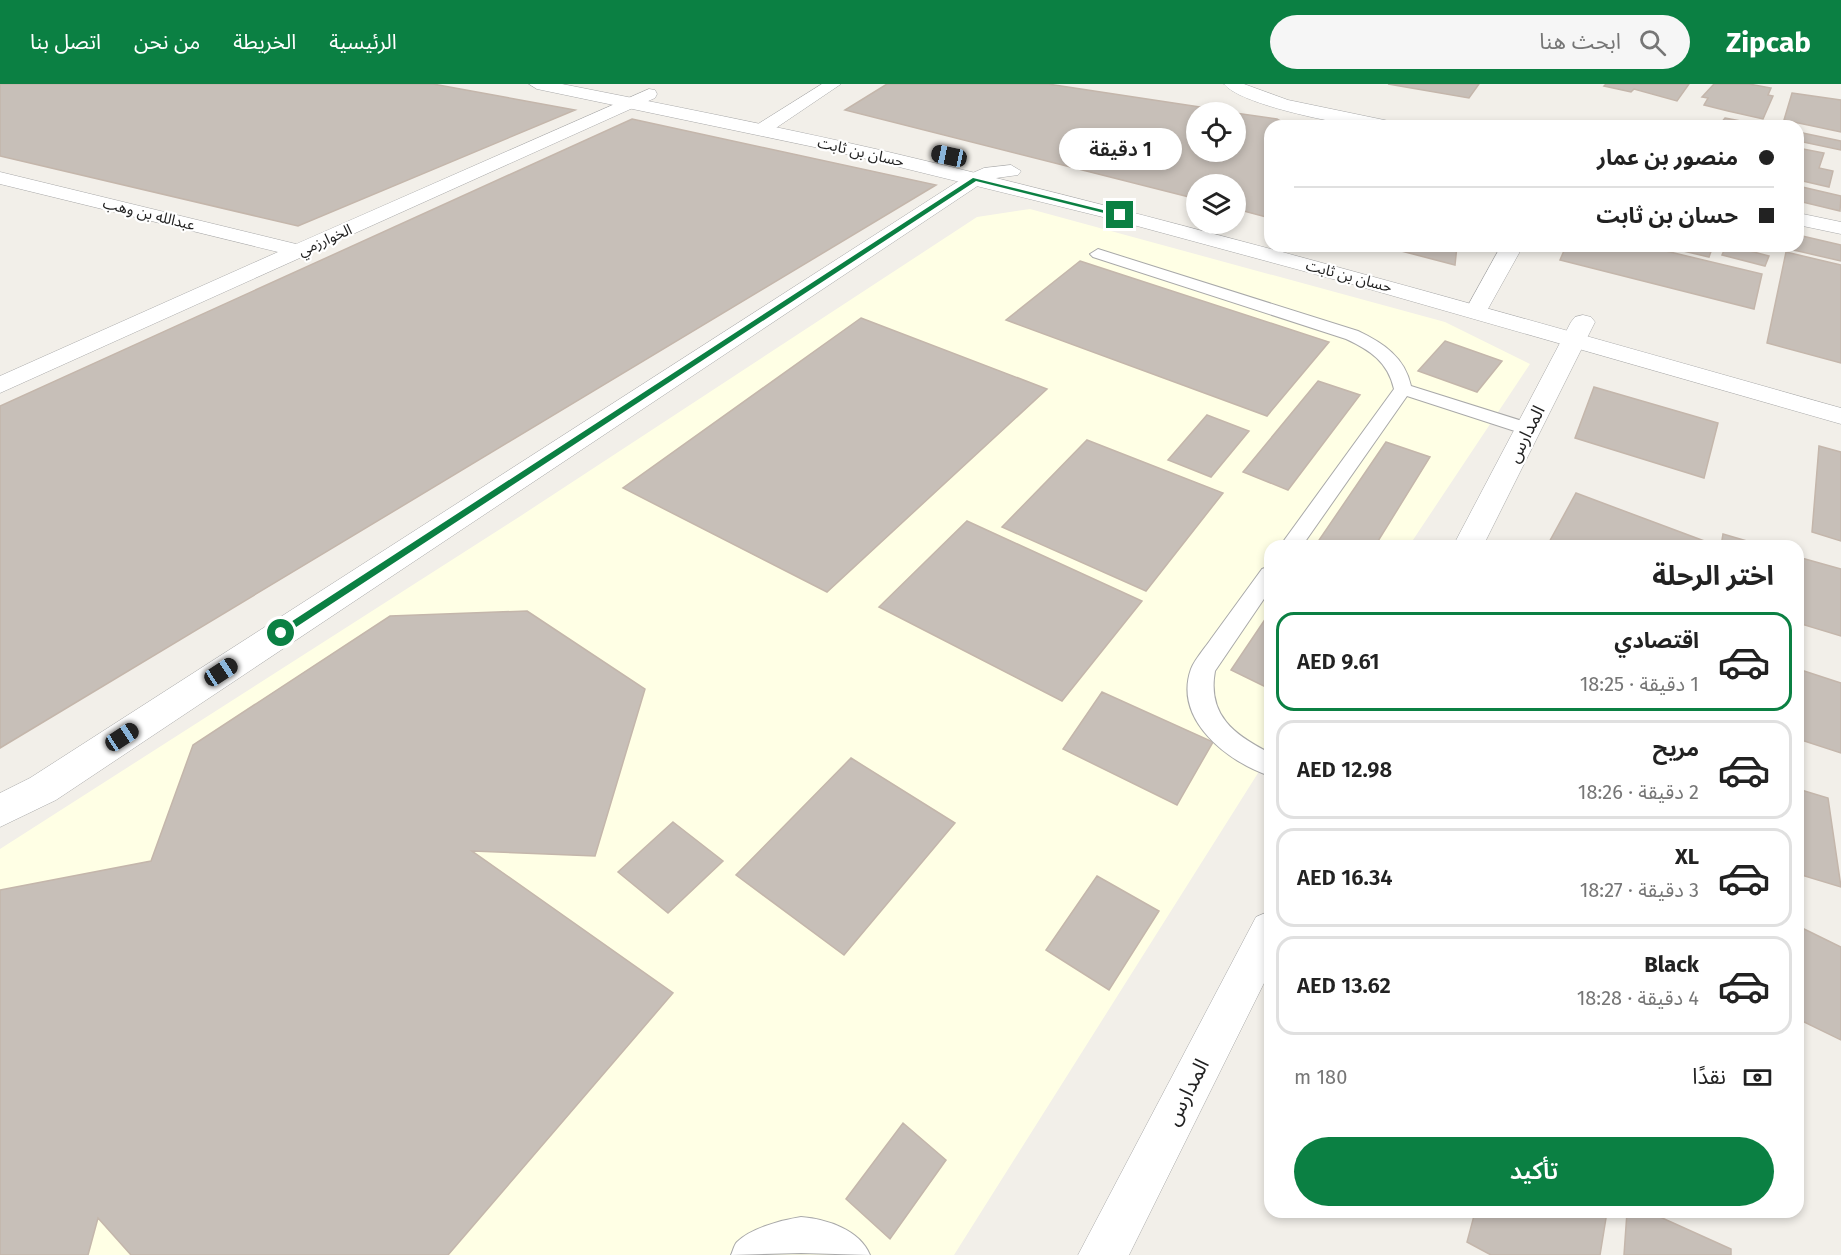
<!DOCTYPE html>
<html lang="ar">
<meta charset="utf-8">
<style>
:root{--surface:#fff;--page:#f6f6f6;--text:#222;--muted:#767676;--line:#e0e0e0;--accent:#0b8043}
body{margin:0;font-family:"Fira Sans","Noto Sans Arabic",sans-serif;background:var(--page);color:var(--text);direction:rtl;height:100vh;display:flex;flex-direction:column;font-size:22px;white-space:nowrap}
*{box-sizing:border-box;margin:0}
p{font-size:20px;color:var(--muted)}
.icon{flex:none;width:33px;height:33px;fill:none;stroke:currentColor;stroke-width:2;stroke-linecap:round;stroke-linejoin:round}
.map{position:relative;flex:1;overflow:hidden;direction:ltr}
.drawer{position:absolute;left:1264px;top:456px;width:540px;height:678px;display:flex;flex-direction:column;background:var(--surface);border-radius:18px;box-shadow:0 3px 9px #0003;direction:rtl}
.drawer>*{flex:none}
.hud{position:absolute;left:1264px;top:36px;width:540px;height:132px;border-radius:18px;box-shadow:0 3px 9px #0003;direction:rtl;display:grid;align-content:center;height:132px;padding:0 30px;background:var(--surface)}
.fabs{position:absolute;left:1186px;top:18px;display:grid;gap:12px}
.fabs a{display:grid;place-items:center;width:60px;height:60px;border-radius:50%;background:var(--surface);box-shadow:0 3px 9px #0003;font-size:30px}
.end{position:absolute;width:27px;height:27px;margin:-14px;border:8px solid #0b8043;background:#fff;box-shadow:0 0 0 3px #fff}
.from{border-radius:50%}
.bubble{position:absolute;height:42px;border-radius:21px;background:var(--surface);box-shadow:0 3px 9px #0003;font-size:20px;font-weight:600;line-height:42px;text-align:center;direction:rtl}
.car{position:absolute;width:18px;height:36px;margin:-18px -9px;border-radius:8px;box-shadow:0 0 4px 2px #0007;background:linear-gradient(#222 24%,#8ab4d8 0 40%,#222 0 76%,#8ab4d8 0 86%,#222 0)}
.hud b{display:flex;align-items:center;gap:21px;height:57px;font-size:22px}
.hud b+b{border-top:2px solid var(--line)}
.hud i{width:15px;height:15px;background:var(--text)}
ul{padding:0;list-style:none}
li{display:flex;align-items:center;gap:18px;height:99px;margin:0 12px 9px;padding:0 18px;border:3px solid var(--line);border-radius:18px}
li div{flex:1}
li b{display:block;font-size:22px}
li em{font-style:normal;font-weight:600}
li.on{border-color:var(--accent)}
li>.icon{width:54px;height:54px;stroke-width:1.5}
h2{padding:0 30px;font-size:27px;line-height:72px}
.pay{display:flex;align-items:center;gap:15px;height:66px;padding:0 30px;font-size:22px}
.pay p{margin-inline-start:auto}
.button{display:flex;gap:12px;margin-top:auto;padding:12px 30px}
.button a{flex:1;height:69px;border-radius:36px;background:var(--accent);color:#fff;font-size:24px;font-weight:600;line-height:69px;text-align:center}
header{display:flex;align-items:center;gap:36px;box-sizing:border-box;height:84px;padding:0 30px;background:var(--accent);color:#fff}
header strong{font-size:28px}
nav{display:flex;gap:33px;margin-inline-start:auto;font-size:21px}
.search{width:420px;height:54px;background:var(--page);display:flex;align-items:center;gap:15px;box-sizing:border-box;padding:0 21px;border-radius:33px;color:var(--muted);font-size:22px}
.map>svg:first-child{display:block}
.education{fill:#ffffe5}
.building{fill:#c7bfb8;stroke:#c4b6ab;stroke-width:1.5}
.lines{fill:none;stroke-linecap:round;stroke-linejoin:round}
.service-casing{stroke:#a9a9a9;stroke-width:2}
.minor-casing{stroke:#a9a9a9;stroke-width:1}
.tertiary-casing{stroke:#a9a9a9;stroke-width:1}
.service{fill:#fff;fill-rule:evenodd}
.minor{fill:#fff;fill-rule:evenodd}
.tertiary{fill:#fff;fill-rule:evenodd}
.route{fill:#0b8043}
.labels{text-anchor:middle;stroke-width:4.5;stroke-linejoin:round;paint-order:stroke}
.far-street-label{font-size:15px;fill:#222;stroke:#fff}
.street-label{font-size:18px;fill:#222;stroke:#fff}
.near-street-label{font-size:21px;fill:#222;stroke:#fff}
</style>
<header>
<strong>Zipcab</strong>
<div class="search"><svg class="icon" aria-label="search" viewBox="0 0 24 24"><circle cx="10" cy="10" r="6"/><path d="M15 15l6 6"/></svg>ابحث هنا</div>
<nav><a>الرئيسية</a><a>الخريطة</a><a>من نحن</a><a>اتصل بنا</a></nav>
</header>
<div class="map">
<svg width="1841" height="1171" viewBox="0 0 1841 1171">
<rect width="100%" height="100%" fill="#f2efe9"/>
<path class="education" d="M1030,125L1445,238L1530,280L1409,462H1270V670L954,1171H0V765L519,433L977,133Z"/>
<path class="building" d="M0,0H433L575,26L298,142L0,72Z
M887,0H1048L1233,28H1197V68H1236V29L1277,35L1289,42H1270V134L1236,125V100H1197V115L845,26Z
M1388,0H1479L1469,14Z
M1606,0H1605H1689L1677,17L1634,5L1631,8L1604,2Z
M1714,0H1749L1771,4L1768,11L1773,12L1763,35L1728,27L1704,21L1708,14L1702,13Z
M1792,9L1841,16V48L1784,36Z
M1725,34L1767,42L1720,40Z
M632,35L936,101L0,664V322Z
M1798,48L1841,57V66L1798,57Z
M1798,64L1824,69L1819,84L1833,87L1829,103L1798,96Z
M1798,102L1841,112L1840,127L1798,117Z
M1798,151L1841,161V177L1789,165V162H1798Z
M1382,162H1457L1455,181Z
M1566,162H1645L1762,190L1754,225L1560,176Z
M1677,162H1713L1709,173L1679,166L1681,163Z
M1726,162H1731L1769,172L1765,182L1722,171Z
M1786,168L1841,181V279L1767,259Z
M1080,177L1329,258L1267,332L1006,236Z
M861,234L1047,305L827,508L623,404Z
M1445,257L1502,277L1477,308L1418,287Z
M1318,297L1360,311L1288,406L1243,388Z
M1594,303L1718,339L1704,394L1575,354Z
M1207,331L1249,347L1211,393L1168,376Z
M1087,356L1223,409L1146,507L1002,443Z
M1386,358L1430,373L1375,462H1315Z
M1819,362L1841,368V457L1812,448Z
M1576,409L1707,458L1705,462H1547Z
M967,437L1142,517L1062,617L879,523Z
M1723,450L1764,462H1721Z
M1798,473L1841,485V552L1798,539Z
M527,527L645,605L595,772L472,767L673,909L448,1171H131L98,1134L88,1171H0V806L151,777L193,661L390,532Z
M1270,528V605L1231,586Z
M1798,585L1841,599V669L1798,655Z
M1102,608L1213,658L1177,721L1063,665Z
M851,674L955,739L844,871L736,791Z
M1798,705L1828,714L1841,803L1798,790Z
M673,738L723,777L668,829L618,788Z
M1097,792L1159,827L1109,906L1046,866Z
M1798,842L1841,863V956L1798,935Z
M903,1039L946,1076L890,1155L846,1115Z
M1475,1128H1607L1600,1171H1491L1467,1158Z
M1627,1128H1649L1731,1165V1171H1624Z"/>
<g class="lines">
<defs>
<path id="service" d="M1098,165L1358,247C1383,259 1405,273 1411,302L1535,341L1538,345L1528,351L1521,349L1407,312L1302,462H1280L1394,305C1388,278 1370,266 1346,255L1093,173L1090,170Z
M1270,482V506L1215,587C1207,631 1234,651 1270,669V692C1228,678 1173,636 1191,585C1195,575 1205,564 1211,555C1228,532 1245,508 1262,485Z
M801,1133C827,1135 860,1146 870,1171L801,1169L731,1171C733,1167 734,1161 737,1158C751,1144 782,1136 801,1133Z"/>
<path id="minor" d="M822,0H841L767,50H755L752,46L755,42Z
M1224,0H1244L1288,16L1389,37L1398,42C1386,42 1373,43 1361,42C1334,39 1239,20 1224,0Z
M649,5L655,6L657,10L655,14L0,309V292L278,168L0,100V88L296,160Z
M1011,81L1021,87L1018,91L989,95L982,99L56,716L0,743V709L30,694L968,91L984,84Z
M1798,129L1841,138V150L1798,141Z
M1501,162H1523L1484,232H1468L1465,227Z
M1583,231L1591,233L1595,238L1483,462H1453L1571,238L1575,233Z
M1270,827V887L1129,1171H1078L1256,833Z"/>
<path id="tertiary" d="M529,0H562C668,21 775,42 880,66C1203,142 1522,234 1841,324V340L1355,201L1115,136L838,68L537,5Z"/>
</defs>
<use href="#service" class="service-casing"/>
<use href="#minor" class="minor-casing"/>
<use href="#tertiary" class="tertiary-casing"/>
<use href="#service" class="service"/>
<use href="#minor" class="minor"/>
<use href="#tertiary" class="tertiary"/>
</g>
<path class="route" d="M973,94L1123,131L1120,133L976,97L284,551H277V547Z"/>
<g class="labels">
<g class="far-street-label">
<text transform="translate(861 68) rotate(13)" y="5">حسان بن ثابت</text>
<text transform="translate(149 130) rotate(14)" y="5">عبدالله بن وهب</text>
<text transform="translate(325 156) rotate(-24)" y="5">الخوارزمي</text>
<text transform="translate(1349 192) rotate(15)" y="5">حسان بن ثابت</text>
</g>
<g class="street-label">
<text transform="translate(1526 350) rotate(-63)" y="6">المدارس</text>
</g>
<g class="near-street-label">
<text transform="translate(1187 1008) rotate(-63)" y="7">المدارس</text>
</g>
</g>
</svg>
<div class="fabs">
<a><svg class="icon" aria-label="locate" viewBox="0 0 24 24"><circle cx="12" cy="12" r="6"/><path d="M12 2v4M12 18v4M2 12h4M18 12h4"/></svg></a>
<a><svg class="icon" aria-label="layers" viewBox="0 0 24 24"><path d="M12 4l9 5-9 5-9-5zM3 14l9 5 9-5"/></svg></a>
</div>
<i class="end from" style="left:281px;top:549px"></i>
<i class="end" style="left:1120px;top:131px"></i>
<div class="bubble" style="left:1059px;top:44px;width:123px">1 دقيقة</div>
<i class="car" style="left:949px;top:72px;rotate:282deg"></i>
<i class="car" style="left:221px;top:588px;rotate:57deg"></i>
<i class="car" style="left:122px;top:653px;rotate:57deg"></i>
<div class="hud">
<b><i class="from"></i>منصور بن عمار</b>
<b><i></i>حسان بن ثابت</b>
</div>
<section class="drawer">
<h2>اختر الرحلة</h2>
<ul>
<li class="on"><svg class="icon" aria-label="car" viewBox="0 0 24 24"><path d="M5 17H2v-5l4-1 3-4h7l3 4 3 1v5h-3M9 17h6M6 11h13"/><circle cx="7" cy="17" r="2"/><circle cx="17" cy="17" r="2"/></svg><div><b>اقتصادي</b><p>1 دقيقة · 18:25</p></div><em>AED 9.61</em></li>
<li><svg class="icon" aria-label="car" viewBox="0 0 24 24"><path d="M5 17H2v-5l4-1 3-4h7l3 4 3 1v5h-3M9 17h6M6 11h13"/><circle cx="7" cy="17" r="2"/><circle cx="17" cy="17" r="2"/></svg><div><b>مريح</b><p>2 دقيقة · 18:26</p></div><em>AED 12.98</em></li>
<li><svg class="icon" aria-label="car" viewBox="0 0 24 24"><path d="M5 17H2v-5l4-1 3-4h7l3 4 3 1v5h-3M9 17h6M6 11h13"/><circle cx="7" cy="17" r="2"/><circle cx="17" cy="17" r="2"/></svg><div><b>XL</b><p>3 دقيقة · 18:27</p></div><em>AED 16.34</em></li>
<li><svg class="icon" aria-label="car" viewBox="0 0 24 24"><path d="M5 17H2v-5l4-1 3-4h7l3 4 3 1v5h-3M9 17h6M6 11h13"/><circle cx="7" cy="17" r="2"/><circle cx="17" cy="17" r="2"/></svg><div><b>Black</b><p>4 دقيقة · 18:28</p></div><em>AED 13.62</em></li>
</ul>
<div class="pay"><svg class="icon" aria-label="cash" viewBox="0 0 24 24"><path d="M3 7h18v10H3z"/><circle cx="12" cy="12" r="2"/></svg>نقدًا<p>180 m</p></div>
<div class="button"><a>تأكيد</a></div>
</section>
</div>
